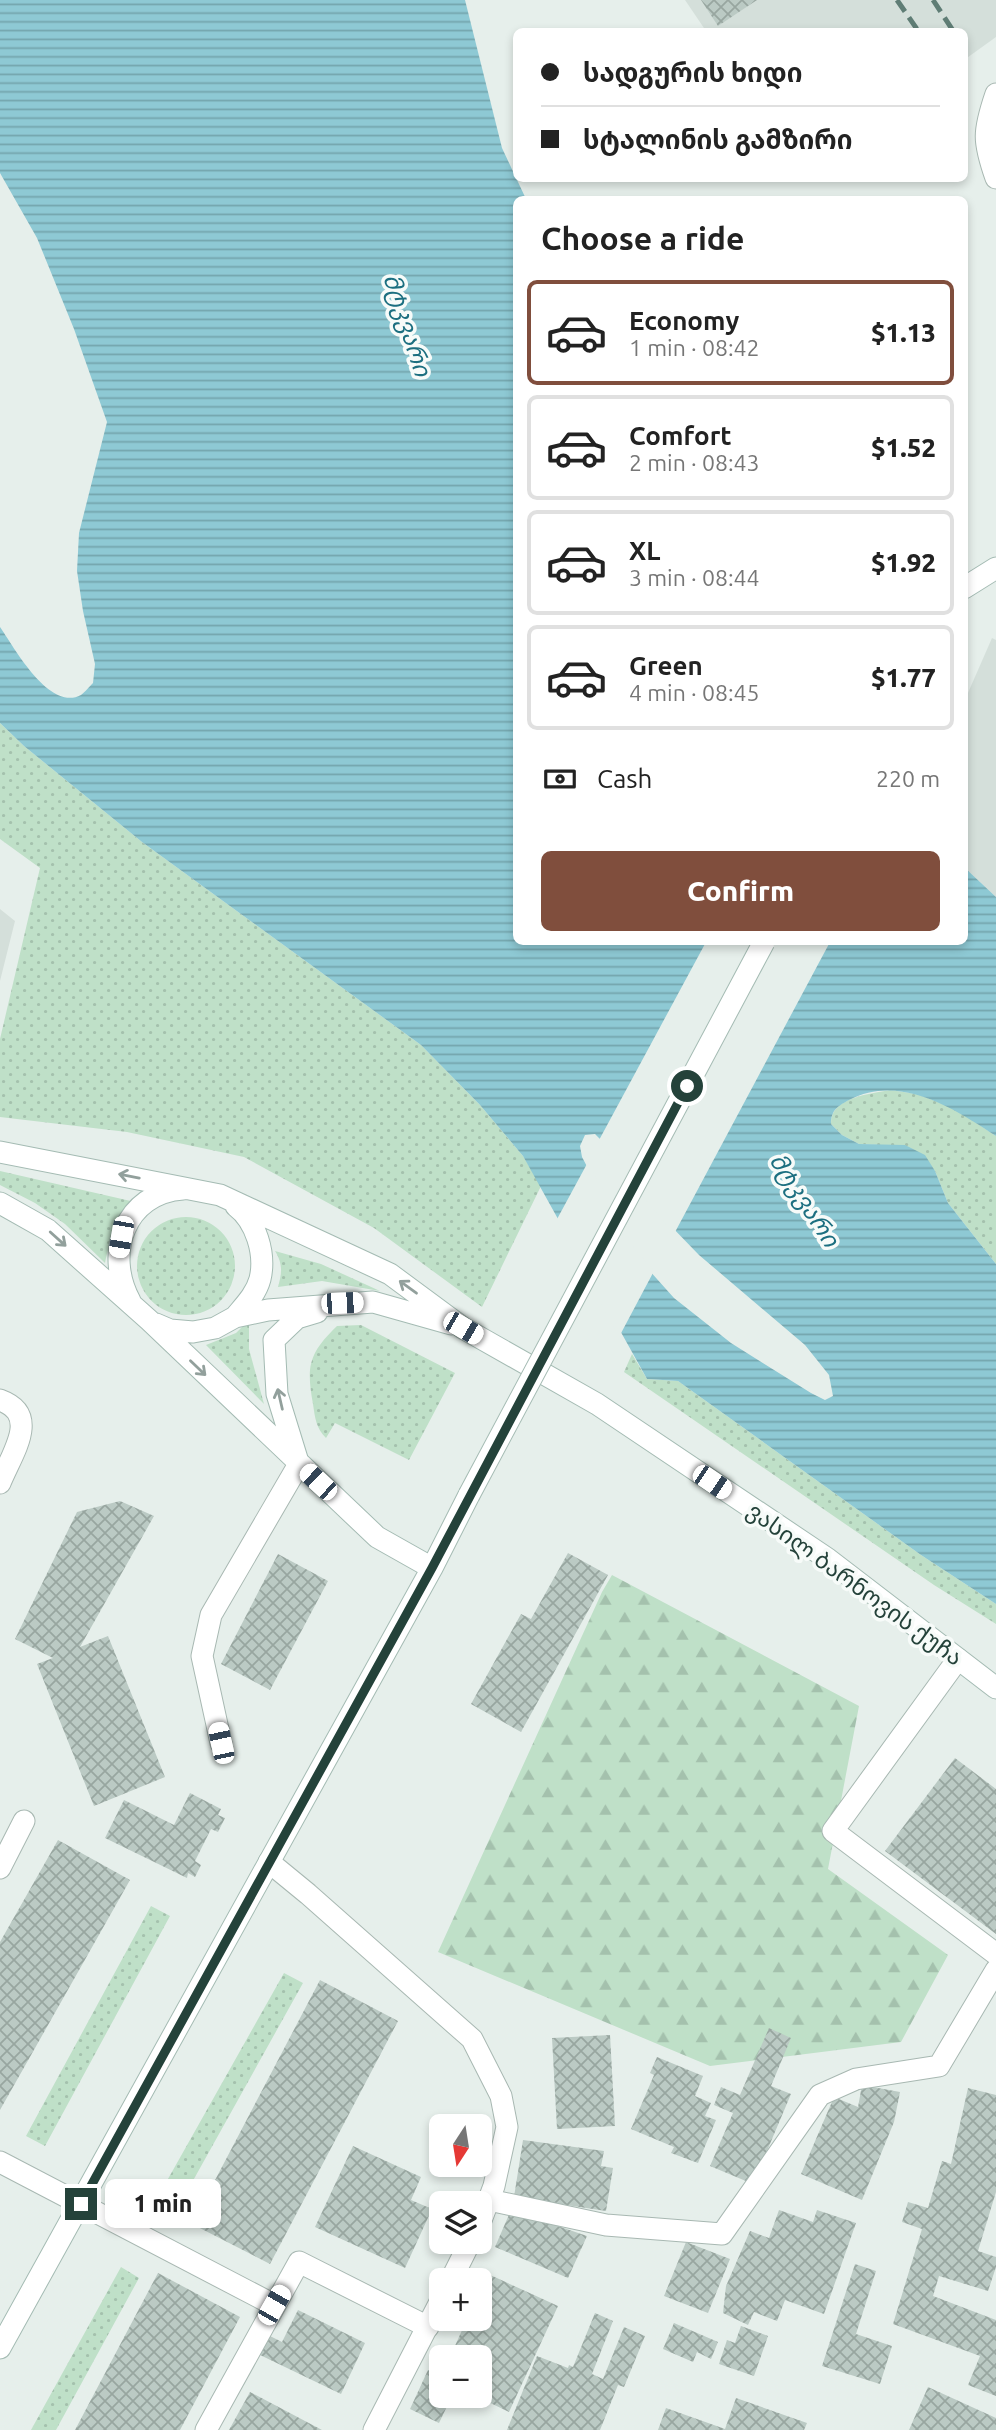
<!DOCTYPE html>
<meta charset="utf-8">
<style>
:root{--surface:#fff;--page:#f6f6f6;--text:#222;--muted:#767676;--line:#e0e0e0;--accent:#804e3d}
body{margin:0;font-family:Ubuntu,"Noto Sans Georgian",sans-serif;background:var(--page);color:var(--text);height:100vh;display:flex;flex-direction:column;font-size:26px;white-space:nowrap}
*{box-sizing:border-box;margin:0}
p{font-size:23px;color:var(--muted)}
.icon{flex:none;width:38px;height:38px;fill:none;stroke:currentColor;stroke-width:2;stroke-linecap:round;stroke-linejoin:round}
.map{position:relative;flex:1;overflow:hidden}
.side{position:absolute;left:513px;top:196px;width:455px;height:749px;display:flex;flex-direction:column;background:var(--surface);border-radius:10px;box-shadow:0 4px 10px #0003}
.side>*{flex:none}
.banner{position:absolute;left:513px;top:28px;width:455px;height:154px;border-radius:10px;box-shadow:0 4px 10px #0003;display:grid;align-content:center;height:154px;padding:0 28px;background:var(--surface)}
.needle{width:46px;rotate:192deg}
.fabs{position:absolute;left:429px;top:2114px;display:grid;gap:14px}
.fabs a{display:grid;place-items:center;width:63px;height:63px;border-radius:10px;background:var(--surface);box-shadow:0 4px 10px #0003;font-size:35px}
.end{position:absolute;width:32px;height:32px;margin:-16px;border:9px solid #24423a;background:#fff;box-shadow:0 0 0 4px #fff}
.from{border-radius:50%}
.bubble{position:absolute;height:49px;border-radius:10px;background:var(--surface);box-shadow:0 4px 10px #0003;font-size:23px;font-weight:800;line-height:49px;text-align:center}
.car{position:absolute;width:21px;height:42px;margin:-21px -10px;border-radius:9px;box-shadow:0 0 5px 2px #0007;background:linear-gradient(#fff 24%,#345 0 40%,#fff 0 76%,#345 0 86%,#fff 0)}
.banner b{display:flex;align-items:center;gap:24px;height:66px;font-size:26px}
.banner b+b{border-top:2px solid var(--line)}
.banner i{width:18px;height:18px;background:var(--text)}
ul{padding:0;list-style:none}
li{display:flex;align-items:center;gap:21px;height:105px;margin:0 14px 10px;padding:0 14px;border:4px solid var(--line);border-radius:10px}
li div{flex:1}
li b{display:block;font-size:26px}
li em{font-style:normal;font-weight:800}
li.on{border-color:var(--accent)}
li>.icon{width:63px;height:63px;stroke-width:1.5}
h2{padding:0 28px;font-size:32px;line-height:84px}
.pay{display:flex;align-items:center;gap:18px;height:77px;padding:0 28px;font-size:26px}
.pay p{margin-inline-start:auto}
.button{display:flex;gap:14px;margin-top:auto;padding:14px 28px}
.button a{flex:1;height:80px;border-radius:10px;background:var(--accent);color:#fff;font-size:28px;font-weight:800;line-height:80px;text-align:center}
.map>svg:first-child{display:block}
.built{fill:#d4dfda}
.green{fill:url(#green-dots)}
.forest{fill:url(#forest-firs)}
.water{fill:url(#water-rules);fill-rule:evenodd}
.pier{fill:#e6efeb}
.building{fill:url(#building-cross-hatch)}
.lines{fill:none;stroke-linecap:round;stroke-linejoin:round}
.lane-casing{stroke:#a8b8b2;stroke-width:23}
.street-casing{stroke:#a8b8b2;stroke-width:23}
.secondary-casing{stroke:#a4bbb3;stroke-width:23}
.lane{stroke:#fff;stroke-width:21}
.street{stroke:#fff;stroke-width:21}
.secondary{stroke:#fff;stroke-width:21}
.rail{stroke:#5f7d75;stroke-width:5;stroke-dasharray:14 7;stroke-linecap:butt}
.secondary-bridge-casing{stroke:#a4bbb3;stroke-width:23;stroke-linecap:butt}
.secondary-bridge{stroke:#fff;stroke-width:21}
.oneway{stroke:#92a09c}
.route{stroke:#24423a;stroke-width:9}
.labels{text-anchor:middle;stroke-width:7;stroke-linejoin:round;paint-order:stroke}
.street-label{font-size:23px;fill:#24423a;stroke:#f7fbf9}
.water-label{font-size:24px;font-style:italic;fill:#1c6f80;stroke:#f7fbf9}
</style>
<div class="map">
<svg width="996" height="2430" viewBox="0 0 996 2430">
<defs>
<pattern id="green-dots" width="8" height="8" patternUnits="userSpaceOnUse" patternTransform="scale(1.75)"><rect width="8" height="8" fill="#bfe0c8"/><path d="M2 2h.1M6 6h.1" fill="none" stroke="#a4c1ad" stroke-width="1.8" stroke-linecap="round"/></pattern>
<pattern id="forest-firs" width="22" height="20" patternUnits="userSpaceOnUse" patternTransform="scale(1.75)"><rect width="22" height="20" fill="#bfe0c8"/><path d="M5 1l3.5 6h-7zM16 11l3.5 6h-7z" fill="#a4c1ad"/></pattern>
<pattern id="water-rules" width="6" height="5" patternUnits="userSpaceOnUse" patternTransform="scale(1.75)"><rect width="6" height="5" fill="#8ec9d4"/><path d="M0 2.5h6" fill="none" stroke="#74a5ad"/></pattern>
<pattern id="building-cross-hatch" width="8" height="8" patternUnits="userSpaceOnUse" patternTransform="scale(1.75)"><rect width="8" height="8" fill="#bbcac4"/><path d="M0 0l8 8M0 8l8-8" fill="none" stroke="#98a6a0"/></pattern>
</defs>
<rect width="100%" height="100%" fill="#e6efeb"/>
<path class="built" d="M685,0H996V37L964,60V32L706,31Z
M992,638L996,640V897L964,867V702Z
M0,909L15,921L0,981Z"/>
<path class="green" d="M0,723L24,746L142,842L421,1045L480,1105L523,1156L541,1186L482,1307L374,1228L244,1157L127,1132L0,1117V1039L40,868L0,839Z
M890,1090L917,1094L954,1108L996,1136V1264L948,1203L935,1171L879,1145L859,1144L842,1135L831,1124C830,1097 870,1094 890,1090Z
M0,1171L135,1202C115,1222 111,1236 105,1263L65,1224L35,1203L0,1185Z
M137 1266a49 49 0 1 1 98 0a49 49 0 1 1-98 0Z
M275,1251L321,1264L380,1291L322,1281L278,1287C282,1273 283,1264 275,1251Z
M249,1320V1349L264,1404L206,1345L236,1333Z
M361,1325L455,1373L409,1460L335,1423L326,1438C316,1428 315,1418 313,1404C306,1366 309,1353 337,1326Z
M632,1354L647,1379L678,1381L921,1555L996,1604V1624L934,1585L624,1372Z
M151,1906L170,1916L45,2146L26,2136Z
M284,1973L303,1983L175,2213L155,2202Z
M121,2267L139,2278L56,2430H31Z"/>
<path class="forest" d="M612,1575L859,1706L828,1869L948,1955L901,2042L710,2066L438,1952L602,1592Z"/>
<path class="water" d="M0,0H465L502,148L526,199L516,200V942H964V867L996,897V1136C955,1109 900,1073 849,1100C838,1106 831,1110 831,1124L842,1135L859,1144L905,1145L925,1155L935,1171L948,1203L996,1264V1604L921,1555L678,1381L647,1379L523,1156L480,1105L421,1045L142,842L24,746L0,723V627C14,647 49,712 81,695C85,692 90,686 93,683L95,664L83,611L77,571L79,533L107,422L74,329L37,238L0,173ZM595,1134L605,1144L668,1223L699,1255L805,1345L829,1375L833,1396L825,1400L811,1393L731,1343L674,1298L631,1250L582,1157L580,1146L585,1135Z"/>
<path class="pier" d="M706,942H830L674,1234L598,1142Z
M588,1162L634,1248L654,1271L619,1337L556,1221Z"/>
<path class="building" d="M701,0H757L718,26Z
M120,1501L154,1516L80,1647L108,1636L165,1777L94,1806L37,1664L53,1658L15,1639L77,1512Z
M568,1553L608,1575L521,1732L471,1704L521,1614L531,1619Z
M278,1554L328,1581L270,1690L221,1664Z
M955,1758L996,1789V1934L885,1851Z
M190,1793L221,1809L218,1815L225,1818L218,1832L211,1829L195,1861L201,1865L195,1877L188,1873L187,1878L105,1838L124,1800L174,1825Z
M58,1840L130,1880L0,2110V1942Z
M320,1980L398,2021L270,2264L192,2224Z
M769,2028L791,2038L771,2086L791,2094L753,2184L710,2166L733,2113L714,2105L721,2087L740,2095Z
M610,2035L615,2126L557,2129L552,2038Z
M657,2057L703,2076L695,2096L711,2103L705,2116L716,2120L698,2163L671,2153L674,2147L631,2129L654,2075L650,2073Z
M862,2085L900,2092L894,2122L862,2200L801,2174L834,2097L858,2107Z
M968,2088L996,2095V2192L978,2251L996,2257V2267L988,2291L939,2276L933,2296L996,2320V2396L968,2385L980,2356L893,2324L922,2229L902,2222L908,2202L928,2208L942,2161L951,2164Z
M523,2140L604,2151L601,2166L613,2168L606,2211L514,2197Z
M353,2146L421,2177L411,2200L432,2209L405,2268L315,2227Z
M511,2210L587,2236L568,2278L495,2247Z
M779,2210L813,2222L817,2210L856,2223L824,2314L785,2300L777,2321L754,2312L748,2325L723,2313L726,2286L750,2231L769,2238Z
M686,2242L730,2259L708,2313L664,2296Z
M855,2264L876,2271L856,2334L892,2346L880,2384L822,2366Z
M158,2273L240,2317L180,2430H75Z
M488,2274L558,2306L509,2412L480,2398V2357H450L467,2319H480V2293Z
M298,2310L365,2343L341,2394L258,2354L268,2335L282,2342Z
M595,2313L613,2321L592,2374L603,2379L624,2327L645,2336L624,2387L618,2385L600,2430H507L537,2356L568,2368L569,2365L573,2367Z
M674,2323L718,2342L711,2359L697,2352L693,2362L663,2349Z
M741,2326L768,2336L754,2376L719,2364L727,2340L735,2343Z
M428,2370L441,2376V2396H452L439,2423L410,2409Z
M928,2387L996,2418V2430H909Z
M250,2392L322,2430H229Z
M736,2398L807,2423L804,2430H658L666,2408L725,2429Z"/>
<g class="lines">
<defs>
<path id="lane" d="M0,1400C41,1415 12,1453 0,1483
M958,1659L833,1831L996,1954
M221,1743L202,1656L211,1615L299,1464
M0,1868L24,1821
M0,2162L274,2305
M489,2200L606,2225L722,2234L820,2095L856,2079L939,2066L996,1970
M206,2430L299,2262L428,2327"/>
<path id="street" d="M996,94C983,132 983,141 996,178
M269,1862L308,1894L472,2039L501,2096L507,2127L494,2186L480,2223
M451,2280L470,2242
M374,2430L441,2300"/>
<path id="secondary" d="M964,588L996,568
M0,1152L220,1195L390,1274L463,1328L597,1404L828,1559L996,1688
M0,1203L48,1230L149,1320L377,1537L432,1568
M130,1301C104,1253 125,1193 183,1189
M235,1317C245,1305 256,1294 260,1279C266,1254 256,1221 236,1206
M156,1324L170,1330L193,1332L215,1328L235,1317L268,1310L373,1302L451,1324
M298,1462L277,1394L274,1340L297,1318L317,1312
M0,2348L432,1568L469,1495"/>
</defs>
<use href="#lane" class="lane-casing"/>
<use href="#street" class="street-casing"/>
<use href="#secondary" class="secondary-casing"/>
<use href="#lane" class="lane"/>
<use href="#street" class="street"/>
<use href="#secondary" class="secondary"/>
<path class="rail" d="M897,0L919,32
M933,0L954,32"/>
<defs>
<path id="secondary-bridge" d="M469,1495L764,942"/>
</defs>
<use href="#secondary-bridge" class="secondary-bridge-casing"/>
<use href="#secondary-bridge" class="secondary-bridge"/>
</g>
<defs><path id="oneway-shaft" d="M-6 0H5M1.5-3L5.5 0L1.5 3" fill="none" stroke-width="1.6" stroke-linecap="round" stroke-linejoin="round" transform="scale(1.75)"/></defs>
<g class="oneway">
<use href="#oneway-shaft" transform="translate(129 1176) rotate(-169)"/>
<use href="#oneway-shaft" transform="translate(58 1239) rotate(42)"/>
<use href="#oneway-shaft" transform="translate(408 1287) rotate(-144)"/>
<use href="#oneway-shaft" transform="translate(198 1368) rotate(44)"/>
<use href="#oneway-shaft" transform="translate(280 1399) rotate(-103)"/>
</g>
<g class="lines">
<path class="route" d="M81,2204L432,1568L687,1086"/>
</g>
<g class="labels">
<g class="street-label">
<text transform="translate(855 1584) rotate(36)" y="8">ვასილ ბარნოვის ქუჩა</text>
</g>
<g class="water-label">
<text transform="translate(407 325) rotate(72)" y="8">მტკვარი</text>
<text transform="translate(804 1200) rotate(57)" y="8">მტკვარი</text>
</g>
</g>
</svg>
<div class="fabs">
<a><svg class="needle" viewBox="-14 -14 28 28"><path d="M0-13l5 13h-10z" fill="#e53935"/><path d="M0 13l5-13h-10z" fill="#767676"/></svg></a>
<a><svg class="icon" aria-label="layers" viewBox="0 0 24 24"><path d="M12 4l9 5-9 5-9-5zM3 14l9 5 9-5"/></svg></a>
<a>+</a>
<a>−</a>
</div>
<i class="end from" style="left:687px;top:1086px"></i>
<i class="end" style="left:81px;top:2204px"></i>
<div class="bubble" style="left:105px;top:2179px;width:116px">1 min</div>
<i class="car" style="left:121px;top:1237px;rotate:190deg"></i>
<i class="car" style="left:342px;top:1303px;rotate:88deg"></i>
<i class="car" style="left:463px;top:1328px;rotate:120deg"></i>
<i class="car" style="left:318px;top:1482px;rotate:313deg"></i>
<i class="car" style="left:712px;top:1482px;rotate:124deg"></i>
<i class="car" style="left:221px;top:1743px;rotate:348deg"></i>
<i class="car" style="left:274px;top:2305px;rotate:30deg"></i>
<div class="banner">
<b><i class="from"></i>სადგურის ხიდი</b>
<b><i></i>სტალინის გამზირი</b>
</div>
<section class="side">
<h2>Choose a ride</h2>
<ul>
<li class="on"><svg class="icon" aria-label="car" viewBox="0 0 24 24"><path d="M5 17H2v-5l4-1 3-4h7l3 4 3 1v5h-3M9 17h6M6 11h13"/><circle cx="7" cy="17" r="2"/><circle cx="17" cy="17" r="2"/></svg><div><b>Economy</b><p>1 min · 08:42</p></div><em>$1.13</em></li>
<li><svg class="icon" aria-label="car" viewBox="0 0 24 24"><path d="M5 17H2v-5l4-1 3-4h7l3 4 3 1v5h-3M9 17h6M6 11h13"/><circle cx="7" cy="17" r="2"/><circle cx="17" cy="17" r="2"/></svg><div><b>Comfort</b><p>2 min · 08:43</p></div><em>$1.52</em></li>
<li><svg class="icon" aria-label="car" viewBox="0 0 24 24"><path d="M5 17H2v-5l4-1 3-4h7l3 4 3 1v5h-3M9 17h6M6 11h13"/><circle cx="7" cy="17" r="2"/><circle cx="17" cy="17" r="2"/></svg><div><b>XL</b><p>3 min · 08:44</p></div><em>$1.92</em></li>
<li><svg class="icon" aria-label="car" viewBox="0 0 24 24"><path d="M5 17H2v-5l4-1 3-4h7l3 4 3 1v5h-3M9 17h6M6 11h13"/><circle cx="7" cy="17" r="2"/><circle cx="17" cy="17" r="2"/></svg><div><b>Green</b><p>4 min · 08:45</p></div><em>$1.77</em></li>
</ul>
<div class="pay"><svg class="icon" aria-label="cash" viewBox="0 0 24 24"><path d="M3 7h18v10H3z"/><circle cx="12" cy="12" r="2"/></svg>Cash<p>220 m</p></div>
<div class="button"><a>Confirm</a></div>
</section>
</div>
